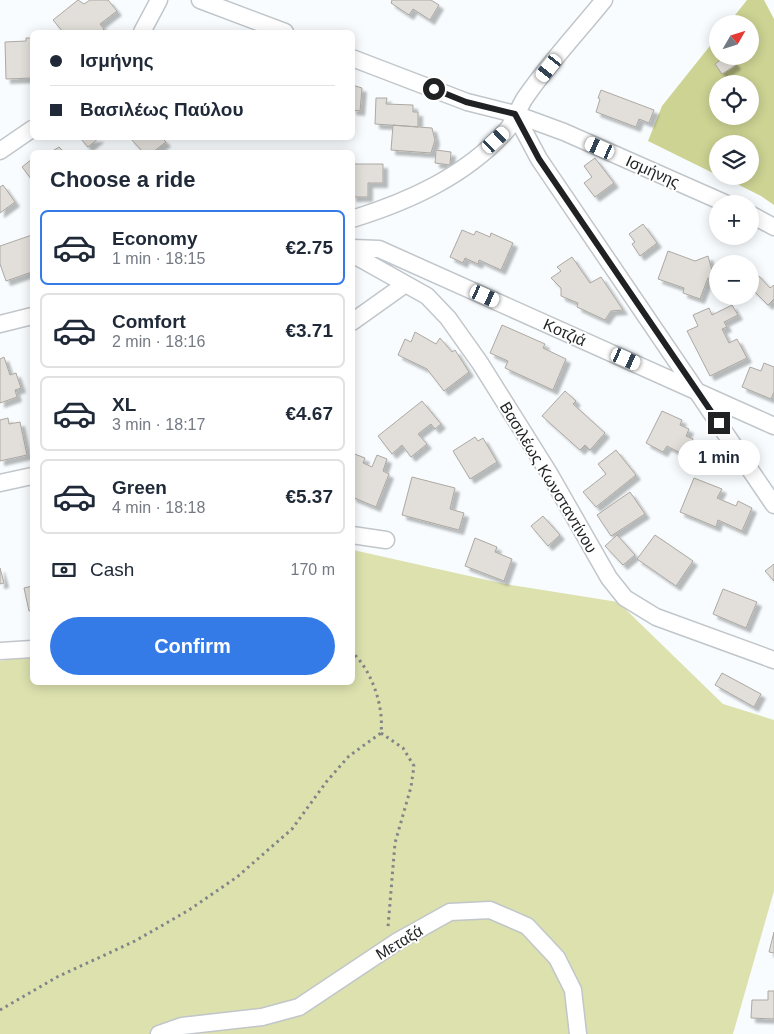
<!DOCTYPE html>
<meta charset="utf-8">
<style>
:root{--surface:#fff;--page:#f2f2f3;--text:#1f2937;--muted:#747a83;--line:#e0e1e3;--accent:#347be8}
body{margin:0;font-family:Arial,sans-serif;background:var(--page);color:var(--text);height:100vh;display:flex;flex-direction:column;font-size:19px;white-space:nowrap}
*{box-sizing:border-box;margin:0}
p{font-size:16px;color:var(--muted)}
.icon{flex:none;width:28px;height:28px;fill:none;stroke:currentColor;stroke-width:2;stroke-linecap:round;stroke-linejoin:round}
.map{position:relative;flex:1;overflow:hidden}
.sheet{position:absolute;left:30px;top:150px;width:325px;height:535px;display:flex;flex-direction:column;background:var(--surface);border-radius:8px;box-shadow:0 2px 12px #0003}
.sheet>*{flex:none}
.banner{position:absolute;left:30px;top:30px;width:325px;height:110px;border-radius:8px;box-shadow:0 2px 12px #0003;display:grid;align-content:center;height:110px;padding:0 20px;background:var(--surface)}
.needle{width:32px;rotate:51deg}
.controls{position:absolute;left:709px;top:15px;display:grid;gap:10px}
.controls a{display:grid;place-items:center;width:50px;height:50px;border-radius:50%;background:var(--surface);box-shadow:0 2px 12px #0003;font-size:25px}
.end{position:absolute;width:22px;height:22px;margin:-11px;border:6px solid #1f2122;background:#fff;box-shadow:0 0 0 2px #fff}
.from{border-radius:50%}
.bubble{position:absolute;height:35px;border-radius:18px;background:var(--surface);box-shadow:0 2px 12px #0003;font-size:16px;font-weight:800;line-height:35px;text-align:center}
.car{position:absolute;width:15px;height:30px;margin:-15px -8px;border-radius:6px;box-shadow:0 0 4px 1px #0007;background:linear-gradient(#fff 24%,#345 0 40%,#fff 0 76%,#345 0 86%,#fff 0)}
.banner b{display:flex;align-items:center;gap:18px;height:48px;font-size:19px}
.banner b+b{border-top:1px solid var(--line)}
.banner i{width:12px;height:12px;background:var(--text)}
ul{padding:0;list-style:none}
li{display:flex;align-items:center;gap:15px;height:75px;margin:0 10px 8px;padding:0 10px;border:2px solid var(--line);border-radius:8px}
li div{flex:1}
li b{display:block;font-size:19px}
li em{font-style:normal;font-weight:800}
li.current{border-color:var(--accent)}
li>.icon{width:45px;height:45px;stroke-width:1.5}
h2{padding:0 20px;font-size:22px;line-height:60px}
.pay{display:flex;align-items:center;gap:12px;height:55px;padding:0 20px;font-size:19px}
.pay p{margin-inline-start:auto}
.primary-button{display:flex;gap:10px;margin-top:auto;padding:10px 20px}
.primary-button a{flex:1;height:58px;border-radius:30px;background:var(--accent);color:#fff;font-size:20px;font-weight:800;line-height:58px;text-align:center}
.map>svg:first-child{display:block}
.green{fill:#dce1ae}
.forest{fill:#cdd392;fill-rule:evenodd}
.building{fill:#e2ded9;stroke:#aca8a3;filter:url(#shadow)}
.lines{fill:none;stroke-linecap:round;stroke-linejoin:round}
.minor-casing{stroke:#c1c6ca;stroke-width:19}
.path{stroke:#828587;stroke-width:3;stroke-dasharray:2.5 4;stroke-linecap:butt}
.minor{stroke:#fff;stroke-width:16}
.route{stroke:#1f2122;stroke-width:6}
.labels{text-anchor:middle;stroke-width:4;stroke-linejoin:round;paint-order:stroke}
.street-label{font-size:16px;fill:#1f2122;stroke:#fff}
</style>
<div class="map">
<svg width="774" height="1034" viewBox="0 0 774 1034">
<defs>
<filter id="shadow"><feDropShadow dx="4.5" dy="4.5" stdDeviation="1" flood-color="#0004"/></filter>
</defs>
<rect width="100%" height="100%" fill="#f8fcfe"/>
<path class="green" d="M353,550L505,584L618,602L723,704L774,720V891L733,1034H0V661L32,656V682H352Z"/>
<path class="forest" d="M747,0H764L774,19V205L761,196L721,176H750V144H718L717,175L648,141L662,106L717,37L718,56H750V24H728ZM718,84H750V116H718Z"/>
<path class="building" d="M78,0L84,4L90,0H108L117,11L100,24L104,29L101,32H63L53,20Z
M392,0H431L439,5L430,20L413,9L409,15L391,3Z
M26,38H32V78L6,79L5,42L26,41Z
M726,56H730L736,65L722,74L715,64Z
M352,85L362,88L360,111L352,110Z
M601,90L654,110L649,123L639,119L636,127L596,112L600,99L598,98Z
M376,98H387L386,104L413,105V112H418V127L375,124Z
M393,125L432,128L435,140L431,153L391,150Z
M80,138H99L88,147Z
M130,138H162L166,142L153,152H143Z
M59,147L64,152H51Z
M436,150L451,152L450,165L435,163Z
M595,158L614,183L595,197L584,183L592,177L584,166Z
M32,159V180L22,167Z
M352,164H383V183H368V197H352Z
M3,185L15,202L0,213V187Z
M643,224L657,243L640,256L632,244L635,242L629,234Z
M462,230L474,235L476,231L490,237L491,233L513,243L501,270L479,260L478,264L465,258L463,263L450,257Z
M32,235V272L6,281L0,264V246Z
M668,251L695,261L708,256L714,278H708L700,299L683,293L684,288L658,279Z
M572,257L590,283L601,277L623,310L611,311L605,320L577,307L578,303L561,296V288L551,278L561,271L557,267Z
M756,273L770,288L774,285V299L768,305L750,287V279Z
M732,305L738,315L724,322L727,327L722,329L729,343L737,339L747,358L710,376L687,331L698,326L693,315L709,308L712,315Z
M502,325L545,344L543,348L566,359L553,390L505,368L508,361L490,353Z
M415,332L436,344L440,338L452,352L455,350L469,372L444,391L427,369L398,355L405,339L411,342Z
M4,357L10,375L16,373L21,388L15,390L17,397L0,403V359Z
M764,363L774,367V392L771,399L742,387L750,367L761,371Z
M565,391L576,401L573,404L605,433L590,450L585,445L580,450L542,416Z
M422,401L441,424L435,429L431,424L418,434L427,444L411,457L402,445L392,454L378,436Z
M662,411L682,420L680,425L689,429L686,436L693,439L691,444L698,447L700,451L690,458L667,446L663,452L646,443Z
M8,418L9,424L20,422L27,455L0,461V420Z
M475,437L478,441L483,438L497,462L470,479L453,451Z
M616,450L636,475L596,507L583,492L606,474L598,464Z
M352,453L365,458L363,463L372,467L377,455L387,459L383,471L389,474L376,507L352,497Z
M412,477L455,488L450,509L464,513L459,530L402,515Z
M694,478L722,489L717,498L736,506L738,501L752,508L742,531L718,520L716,527L680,512Z
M630,492L645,514L611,536L597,515Z
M543,516L560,535L548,546L531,526Z
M617,535L635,555L623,565L605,546Z
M655,535L693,561L676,586L637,559Z
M475,538L497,547L495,552L512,559L504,581L465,566Z
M774,564V581L765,571Z
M0,568L4,583L0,584Z
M32,586V611H29L24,588Z
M723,589L757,602L746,628L713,614Z
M722,673L761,694L754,707L715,685Z
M774,932V953L769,952Z
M768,991H774V1019L751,1018L752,1000H768Z"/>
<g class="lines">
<defs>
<path id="minor" d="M200,0L285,32
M142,32L159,0
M352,58L467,102L515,114L564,132L727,204
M515,114L539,159L774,505
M0,151L32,129
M750,214L774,227
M352,219C410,201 465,176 506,131C515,122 519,105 527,95C550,62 579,31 604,0
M352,248L379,249L774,426
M352,254L427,296L448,318L480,363L549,473L609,578L625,598L656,617L774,660
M352,322L404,285
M0,324L32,316
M0,483L32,476
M352,535L386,540
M0,651L32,649
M159,1034L182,1026L262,1017L299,1007L398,941L450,912L490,910L527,926L557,958L573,990L578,1034"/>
</defs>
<use href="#minor" class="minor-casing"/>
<path class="path" d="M381,733L403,748L414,766L411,787L395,843L388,927
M0,1010L57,977L135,941L189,910L237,877L292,829L327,781L349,756L381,733C384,706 372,671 352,652"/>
<use href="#minor" class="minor"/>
</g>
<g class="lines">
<path class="route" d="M434,89L466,102L515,114L539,159L719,423"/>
</g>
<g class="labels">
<g class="street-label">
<text transform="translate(653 171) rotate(24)" y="6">Ισμήνης</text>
<text transform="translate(565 332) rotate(24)" y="6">Κοτζιά</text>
<text transform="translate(549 477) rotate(59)" y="6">Βασιλέως Κωνσταντίνου</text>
<text transform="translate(399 942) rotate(-31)" y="6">Μεταξά</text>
</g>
</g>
</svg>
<div class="controls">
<a><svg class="needle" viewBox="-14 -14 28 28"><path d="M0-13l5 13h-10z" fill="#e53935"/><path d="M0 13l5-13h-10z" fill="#747a83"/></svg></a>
<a><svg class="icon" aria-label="locate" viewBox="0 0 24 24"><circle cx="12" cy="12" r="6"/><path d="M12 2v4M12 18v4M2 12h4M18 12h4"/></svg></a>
<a><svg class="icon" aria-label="layers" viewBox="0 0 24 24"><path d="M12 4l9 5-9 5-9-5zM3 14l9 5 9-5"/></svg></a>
<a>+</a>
<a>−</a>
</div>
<i class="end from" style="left:434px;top:89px"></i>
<i class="end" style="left:719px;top:423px"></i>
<div class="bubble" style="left:678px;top:440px;width:82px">1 min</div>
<i class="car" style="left:549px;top:68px;rotate:219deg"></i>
<i class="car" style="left:496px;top:140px;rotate:47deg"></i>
<i class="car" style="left:600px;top:148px;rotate:294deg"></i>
<i class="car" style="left:485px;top:296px;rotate:114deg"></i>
<i class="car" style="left:626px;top:359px;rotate:114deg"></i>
<div class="banner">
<b><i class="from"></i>Ισμήνης</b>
<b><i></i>Βασιλέως Παύλου</b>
</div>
<section class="sheet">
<h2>Choose a ride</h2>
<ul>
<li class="current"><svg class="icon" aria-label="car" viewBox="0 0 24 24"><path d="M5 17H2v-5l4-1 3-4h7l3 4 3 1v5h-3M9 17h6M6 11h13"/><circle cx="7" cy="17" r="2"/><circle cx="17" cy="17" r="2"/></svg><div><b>Economy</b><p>1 min · 18:15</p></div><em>€2.75</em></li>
<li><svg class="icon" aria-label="car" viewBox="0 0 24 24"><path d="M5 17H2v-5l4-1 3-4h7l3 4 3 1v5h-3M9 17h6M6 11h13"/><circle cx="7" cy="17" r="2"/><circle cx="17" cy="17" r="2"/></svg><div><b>Comfort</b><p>2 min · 18:16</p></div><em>€3.71</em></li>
<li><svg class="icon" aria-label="car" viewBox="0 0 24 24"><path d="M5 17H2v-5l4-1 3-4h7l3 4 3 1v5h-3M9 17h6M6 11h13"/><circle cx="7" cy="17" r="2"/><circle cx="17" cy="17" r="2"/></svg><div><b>XL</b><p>3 min · 18:17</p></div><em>€4.67</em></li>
<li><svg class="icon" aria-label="car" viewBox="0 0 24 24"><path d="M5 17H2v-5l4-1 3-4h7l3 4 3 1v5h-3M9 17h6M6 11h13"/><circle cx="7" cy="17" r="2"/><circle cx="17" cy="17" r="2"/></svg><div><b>Green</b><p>4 min · 18:18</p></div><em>€5.37</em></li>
</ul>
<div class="pay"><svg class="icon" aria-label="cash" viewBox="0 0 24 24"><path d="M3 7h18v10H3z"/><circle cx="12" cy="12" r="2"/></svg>Cash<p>170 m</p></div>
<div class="primary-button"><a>Confirm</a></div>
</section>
</div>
